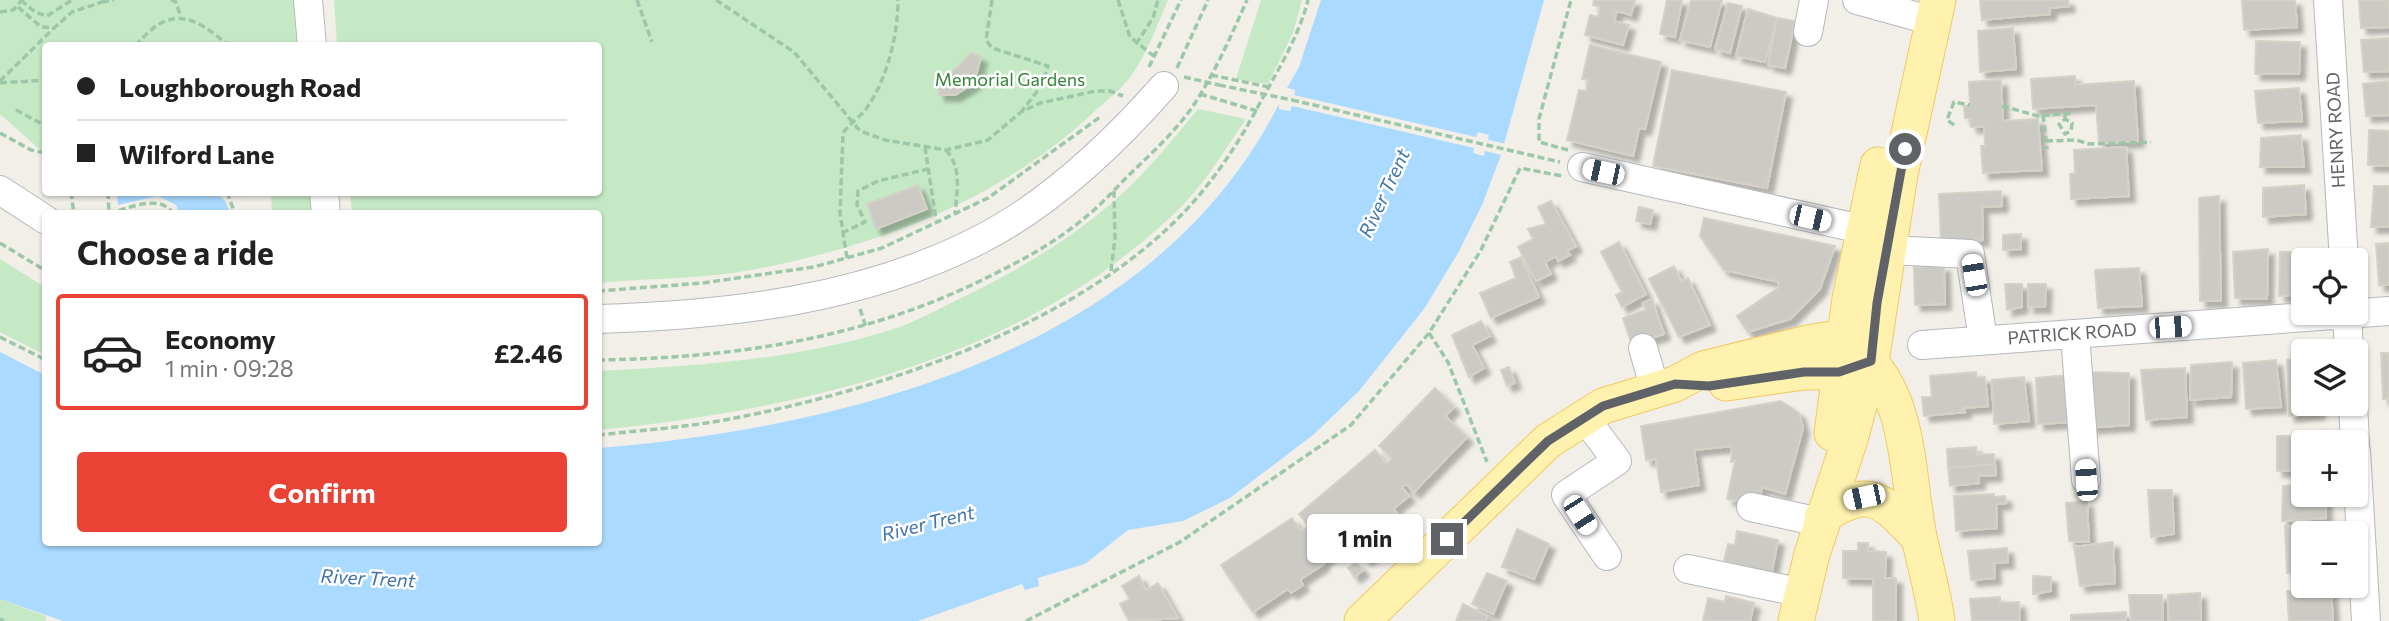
<!DOCTYPE html>
<meta charset="utf-8">
<style>
:root{--surface:#fff;--page:#f6f6f6;--text:#222;--muted:#767676;--line:#e0e0e0;--accent:#ea4335}
body{margin:0;font-family:Commissioner,sans-serif;background:var(--page);color:var(--text);height:100vh;display:flex;flex-direction:column;font-size:26px;white-space:nowrap}
*{box-sizing:border-box;margin:0}
p{font-size:23px;color:var(--muted)}
.icon{flex:none;width:38px;height:38px;fill:none;stroke:currentColor;stroke-width:2;stroke-linecap:round;stroke-linejoin:round}
.map{position:relative;flex:1;overflow:hidden}
.panel{position:absolute;left:42px;top:210px;width:560px;height:336px;display:flex;flex-direction:column;background:var(--surface);border-radius:7px;box-shadow:0 2px 5px #0004}
.panel>*{flex:none}
.hud{position:absolute;left:42px;top:42px;width:560px;height:154px;border-radius:7px;box-shadow:0 2px 5px #0004;display:grid;align-content:center;height:154px;padding:0 35px;background:var(--surface)}
.controls{position:absolute;left:2291px;top:248px;display:grid;gap:14px}
.controls a{display:grid;place-items:center;width:77px;height:77px;border-radius:7px;background:var(--surface);box-shadow:0 2px 5px #0004;font-size:35px}
.end{position:absolute;width:32px;height:32px;margin:-16px;border:9px solid #5f6368;background:#fff;box-shadow:0 0 0 4px #fff}
.from{border-radius:50%}
.bubble{position:absolute;height:49px;border-radius:7px;background:var(--surface);box-shadow:0 2px 5px #0004;font-size:23px;font-weight:700;line-height:49px;text-align:center}
.car{position:absolute;width:21px;height:42px;margin:-21px -10px;border-radius:9px;box-shadow:0 0 5px 2px #0007;background:linear-gradient(#fff 24%,#345 0 40%,#fff 0 76%,#345 0 86%,#fff 0)}
.hud b{display:flex;align-items:center;gap:24px;height:66px;font-size:26px}
.hud b+b{border-top:2px solid var(--line)}
.hud i{width:18px;height:18px;background:var(--text)}
ul{padding:0;list-style:none}
li{display:flex;align-items:center;gap:21px;height:116px;margin:0 14px 10px;padding:0 21px;border:4px solid transparent;border-radius:7px}
li div{flex:1}
li b{display:block;font-size:26px}
li em{font-style:normal;font-weight:700}
li.active{border-color:var(--accent)}
li>.icon{width:63px;height:63px;stroke-width:1.5}
h2{padding:0 35px;font-size:32px;line-height:84px}
.button{display:flex;gap:14px;margin-top:auto;padding:14px 35px}
.button a{flex:1;height:80px;border-radius:7px;background:var(--accent);color:#fff;font-size:28px;font-weight:700;line-height:80px;text-align:center}
.map>svg:first-child{display:block}
.green{fill:#c5e8c5}
.water{fill:#aadaff}
.pier{fill:#f1efe8}
.building{fill:#cccac5;stroke:#d6d1c6;stroke-width:2;filter:url(#shadow)}
.lines{fill:none;stroke-linecap:round;stroke-linejoin:round}
.minor-casing{stroke:#b5b8bc;stroke-width:30}
.major-casing{stroke:#f2c960;stroke-width:37}
.path{stroke:#9cc7a9;stroke-width:3.5;stroke-dasharray:7 3.5;stroke-linecap:butt}
.minor{stroke:#fff;stroke-width:28}
.major{stroke:#fff2af;stroke-width:35}
.path-bridge{stroke:#9cc7a9;stroke-width:3.5;stroke-dasharray:7 3.5;stroke-linecap:butt}
.route{stroke:#5f6368;stroke-width:9}
.labels{text-anchor:middle;stroke-width:5;stroke-linejoin:round;paint-order:stroke}
.park-label{font-size:18px;fill:#348238;stroke:#fff}
.street-label{font-size:18px;fill:#5f6368;stroke:#fff}
.water-label{font-size:19px;font-style:italic;fill:#4174aa;stroke:#fff}
</style>
<div class="map">
<svg width="2389" height="621" viewBox="0 0 2389 621">
<defs>
<filter id="shadow"><feDropShadow dx="6" dy="6" stdDeviation="2" flood-color="#0004"/></filter>
</defs>
<rect width="100%" height="100%" fill="#f1efe8"/>
<path class="green" d="M0,0H294L298,45L46,46L45,154L0,114Z
M334,0H1168C1157,26 1147,53 1131,76C1121,90 1105,101 1093,113C998,201 882,244 757,269C706,279 650,278 599,283L598,214L352,213L350,193L598,192V46L337,45Z
M1261,0H1302L1293,33L1268,84L1236,79Z
M1198,109L1246,119C1226,148 1207,180 1183,205C1031,357 806,409 599,430V371C698,366 802,359 897,328C917,321 936,310 955,301C1010,275 1065,243 1112,203C1144,175 1171,142 1198,109Z
M271,193H309L311,213H272Z
M0,259L45,287V355L0,332Z
M0,599L46,616V621H0Z"/>
<path class="water" d="M1321,0H1544L1501,155L1482,205L1458,253L1424,309L1359,391L1313,435L1230,498L1183,521L1128,530L1085,564L1038,578L1039,586L1025,590L1022,584L918,621H63L0,599V352L45,375L46,542H598L599,448C852,427 1155,349 1279,104V109L1290,111L1295,90L1287,88L1299,67Z
M117,193H217L226,202L230,213H179L176,205L158,196L118,205Z"/>
<path class="pier" d="M1287,88L1295,90L1294,95L1476,137L1478,132L1489,135L1488,140L1508,144L1505,156L1485,151L1484,156L1473,153L1474,148L1292,106L1290,111L1279,109V104H1275L1278,100L1287,107L1291,93L1286,92Z"/>
<path class="building" d="M1594,0H1635L1631,15L1617,11L1614,21L1629,25L1623,45L1585,35L1590,15L1598,17L1600,7L1593,5Z
M1667,0H1682L1675,37L1660,34Z
M1691,0H1722L1710,47L1680,40Z
M1980,0H2068L2069,6L2050,8V14L1982,20Z
M2242,0H2295L2297,27L2244,30Z
M2359,0H2389V27L2361,28Z
M1728,3L1742,6L1730,53L1715,49Z
M1748,9L1777,18L1765,62L1736,56Z
M1777,18L1795,21L1785,68L1768,65Z
M2013,28L2016,69L1980,72L1978,31Z
M2389,38V71L2364,72L2361,40Z
M2256,41L2300,42L2299,74H2255Z
M1590,45L1661,62L1645,129L1639,128L1633,156L1567,140L1579,90L1586,91L1588,80L1582,79Z
M971,53L981,57L974,83L955,95H939L938,78L955,70Z
M1672,70L1786,92L1767,188L1653,166Z
M2075,76V85L2134,81L2138,141L2099,143L2096,105L2033,109L2031,79Z
M2001,80L2003,121L2038,119L2042,170L1983,173L1981,146H1985L1984,126L1971,127V118H1965L1964,106L1970,105L1969,82Z
M2389,81V115L2366,116L2363,84Z
M2299,88L2302,121L2258,123L2255,91Z
M2369,130L2389,131V166L2368,165Z
M2301,135L2304,167H2260L2261,138Z
M2126,147L2129,196L2071,199L2070,174L2075,173L2074,150Z
M918,185L927,209L876,229L867,204Z
M2304,185L2306,214L2263,217V188Z
M2374,186H2389V227H2371Z
M2001,191L2002,206L1982,207L1983,240L1941,241L1939,194Z
M2219,196L2221,301H2200L2199,198Z
M1551,201L1576,246L1567,251L1570,255L1558,261L1556,256L1545,262L1551,274L1536,281L1518,247L1533,239L1528,229L1546,224L1538,207Z
M1639,207L1653,210L1650,224L1636,221Z
M1704,218L1835,246L1820,289L1790,319L1748,332L1737,316L1778,288L1779,282L1724,270L1700,236Z
M2021,234V249L2003,250V235Z
M1619,242L1646,294L1622,307L1616,295L1622,292L1601,252Z
M2389,243V285H2379L2376,244Z
M2268,249L2267,299L2235,298L2233,252Z
M2280,252H2309V261H2303V294L2279,296Z
M1521,257L1539,297L1491,318L1480,293L1516,278L1510,262Z
M1674,266L1681,281L1688,278L1710,325L1679,337L1649,279Z
M1944,266L1945,304L1915,305L1914,267Z
M2139,268L2142,306L2098,308L2095,270Z
M2005,284H2022V307L2007,310Z
M2028,284H2046L2045,307H2028Z
M1652,299L1664,334L1632,345L1623,318L1646,310L1643,303Z
M1481,321L1490,336L1472,345L1484,368L1469,377L1452,335Z
M2381,353H2389V399H2383Z
M2303,359V404H2318L2319,413L2289,416L2287,360Z
M2276,360L2281,407L2246,409L2243,363Z
M2232,362L2231,397L2190,400L2191,365Z
M1509,367L1515,383L1507,386L1501,370Z
M2185,368L2187,417L2146,420L2141,370Z
M1976,372V378L1985,377L1988,406L1964,408L1965,412L1924,416L1922,397H1932L1930,376Z
M2085,372L2129,373V425L2085,428Z
M2068,375L2073,422L2038,424L2036,378Z
M2024,377L2029,421L1994,424L1992,380Z
M1435,388L1454,407L1445,416L1467,437L1414,492L1406,484L1402,487L1409,496L1393,509L1408,525L1366,560L1352,543L1338,555L1332,546L1327,551L1330,556L1322,561L1324,564L1300,580L1303,585L1291,593L1288,589L1253,612L1221,565L1292,518L1301,531L1309,526L1299,514L1375,450L1386,464L1392,458L1379,446Z
M1781,401L1799,413L1803,428L1785,494L1762,487L1758,505L1727,499L1735,461L1731,462L1732,446L1694,450L1699,485L1661,492L1656,459L1646,460L1641,426Z
M2277,436H2321L2322,443H2303V470L2277,471Z
M1976,447L1977,455L1994,454L1995,464L1948,468L1947,449Z
M1995,464L1996,475L1979,476V483L1950,486L1948,468Z
M2303,484V495H2326V518L2282,521L2283,486Z
M2148,490H2172L2174,534L2151,537Z
M1994,494V497L2005,496L2006,503L1996,504L1997,528L1956,531L1954,496Z
M2087,501L2089,542L2069,541L2066,503Z
M2285,526L2326,527V534H2303V572L2287,573Z
M1517,529L1549,544L1534,579L1502,567Z
M1737,531L1778,540L1771,576L1731,568L1732,563L1724,561L1728,544L1735,545Z
M2113,542L2115,583L2080,586L2074,547Z
M1858,543H1868V551L1886,552L1885,578H1896V621H1873V579L1843,578V551H1858Z
M2007,548L2008,562L1994,563L1995,578L1971,580L1968,551Z
M1356,562L1363,570L1355,577L1348,568Z
M1487,573L1507,581L1493,614L1472,604Z
M1139,576L1146,590L1158,583L1178,618L1129,621L1120,604L1130,599L1122,586Z
M2033,576L2051,577V591L2033,594Z
M2331,589L2333,621H2289L2287,591Z
M2200,593L2201,621H2169L2168,595Z
M2129,595H2162L2163,621H2131Z
M1726,596L1754,603L1750,621H1703L1708,598L1725,602Z
M2000,597V603L2019,602L2020,621H1972L1970,599Z
M1463,604L1487,616L1485,621H1456Z
M2126,612V621H2071V615Z"/>
<g class="lines">
<defs>
<path id="minor" d="M308,0L312,46
M1857,0L1933,21
M2328,0L2344,261
M1808,32L1814,0
M1582,167L1884,234
M0,190L46,220
M324,192L326,214
M1888,250L1970,254L1983,340
M2347,313L2349,352
M598,319C729,315 863,300 981,239C1051,203 1112,145 1164,86
M2075,334L2086,480
M1922,345L2389,311
M1643,348L1655,389
M2353,404L2355,443
M1584,417L1617,461L1566,495L1607,556
M2356,451L2366,621
M1751,507L1815,521
M1688,569L1803,593"/>
<path id="major" d="M1860,351C1912,400 1906,472 1919,537C1925,565 1933,592 1937,621
M1726,383L1804,372H1839L1861,366
M1832,433L1850,299L1878,165
M1822,517C1870,483 1884,501 1919,538
M1362,621L1548,441L1603,406L1675,384L1703,369L1808,343L1844,337
M1796,621L1812,554L1850,439L1871,361L1900,174L1938,0"/>
</defs>
<use href="#minor" class="minor-casing"/>
<use href="#major" class="major-casing"/>
<path class="path" d="M21,0L35,12L47,16L72,0
M171,0L176,2L181,18
M637,0L652,42
M716,0L794,52L860,131L885,140L946,150L988,140L1021,112L1040,103L1096,91H1110L1123,96
M992,0L986,40L992,48L1048,66L1042,85L1022,111
M1118,0L1130,37L1155,57
M102,2L114,0
M18,7L41,27L54,28L72,12L102,2
M0,12L13,10L22,0
M1136,44L1153,18L1158,0
M136,46C169,4 194,15 229,46
M1149,67L1181,0
M1177,68L1208,0
M1211,75L1269,87
M1184,77L1219,85
M0,81L54,28
M0,83L46,80
M1200,94L1257,111
M1292,100L1560,162
M2002,106L2038,116L2073,113
M16,110L46,126
M2043,115L2047,149
M2065,115V119L2059,124L2065,134L2071,131L2072,123L2065,119
M1954,125L1947,120L1954,102L1970,105
M0,133L31,150L46,153
M2046,141L2076,140L2089,144L2151,142
M925,147L936,220
M946,150C962,168 957,191 955,214
M1568,150L1539,142V119L1571,0
M71,192L74,214
M108,192L109,214
M227,192L235,214
M109,214C127,208 162,193 173,214
M842,233L865,222L857,205L858,191L878,181L928,169
M0,243L46,271
M847,258L840,213L843,133C849,124 859,118 866,109C887,80 898,35 898,0
M1111,271L1115,238L1114,190
M598,291L703,283L814,267L882,248L988,198L1100,117
M860,309L866,327
M1429,333L1448,362L1487,462
M0,337L46,360
M598,360C733,358 863,339 984,279C1021,261 1057,242 1088,215C1103,203 1116,188 1130,174C1154,151 1179,128 1197,100C1217,68 1232,34 1247,0
M598,435C644,430 691,427 735,418C879,390 1060,330 1168,228C1206,193 1237,147 1261,101C1279,68 1299,36 1308,0
M0,619L4,621
M1026,621L1180,542L1351,425L1429,333L1481,250L1520,168L1562,176"/>
<use href="#minor" class="minor"/>
<use href="#major" class="major"/>
<path class="path-bridge" d="M1219,85L1292,100"/>
</g>
<g class="lines">
<path class="route" d="M1447,539L1548,441L1603,406L1675,384L1709,386L1804,372H1839L1871,361L1877,303L1905,149"/>
</g>
<g class="labels">
<g class="park-label">
<text x="1010" y="86">Memorial Gardens</text>
</g>
<g class="street-label">
<text transform="translate(2336 130) rotate(-93)" y="6">HENRY ROAD</text>
<text transform="translate(2072 334) rotate(-4)" y="6">PATRICK ROAD</text>
</g>
<g class="water-label">
<text transform="translate(1384 193) rotate(-65)" y="7">River Trent</text>
<text transform="translate(928 523) rotate(-14)" y="7">River Trent</text>
<text transform="translate(368 578) rotate(3)" y="7">River Trent</text>
</g>
</g>
</svg>
<div class="controls">
<a><svg class="icon" aria-label="locate" viewBox="0 0 24 24"><circle cx="12" cy="12" r="6"/><path d="M12 2v4M12 18v4M2 12h4M18 12h4"/></svg></a>
<a><svg class="icon" aria-label="layers" viewBox="0 0 24 24"><path d="M12 4l9 5-9 5-9-5zM3 14l9 5 9-5"/></svg></a>
<a>+</a>
<a>−</a>
</div>
<i class="end from" style="left:1905px;top:149px"></i>
<i class="end" style="left:1447px;top:539px"></i>
<div class="bubble" style="left:1307px;top:514px;width:116px">1 min</div>
<i class="car" style="left:1603px;top:172px;rotate:282deg"></i>
<i class="car" style="left:1810px;top:218px;rotate:103deg"></i>
<i class="car" style="left:1974px;top:275px;rotate:350deg"></i>
<i class="car" style="left:2170px;top:327px;rotate:86deg"></i>
<i class="car" style="left:2086px;top:480px;rotate:356deg"></i>
<i class="car" style="left:1864px;top:497px;rotate:258deg"></i>
<i class="car" style="left:1580px;top:515px;rotate:147deg"></i>
<div class="hud">
<b><i class="from"></i>Loughborough Road</b>
<b><i></i>Wilford Lane</b>
</div>
<section class="panel">
<h2>Choose a ride</h2>
<ul>
<li class="active"><svg class="icon" aria-label="car" viewBox="0 0 24 24"><path d="M5 17H2v-5l4-1 3-4h7l3 4 3 1v5h-3M9 17h6M6 11h13"/><circle cx="7" cy="17" r="2"/><circle cx="17" cy="17" r="2"/></svg><div><b>Economy</b><p>1 min · 09:28</p></div><em>£2.46</em></li>
</ul>
<div class="button"><a>Confirm</a></div>
</section>
</div>
